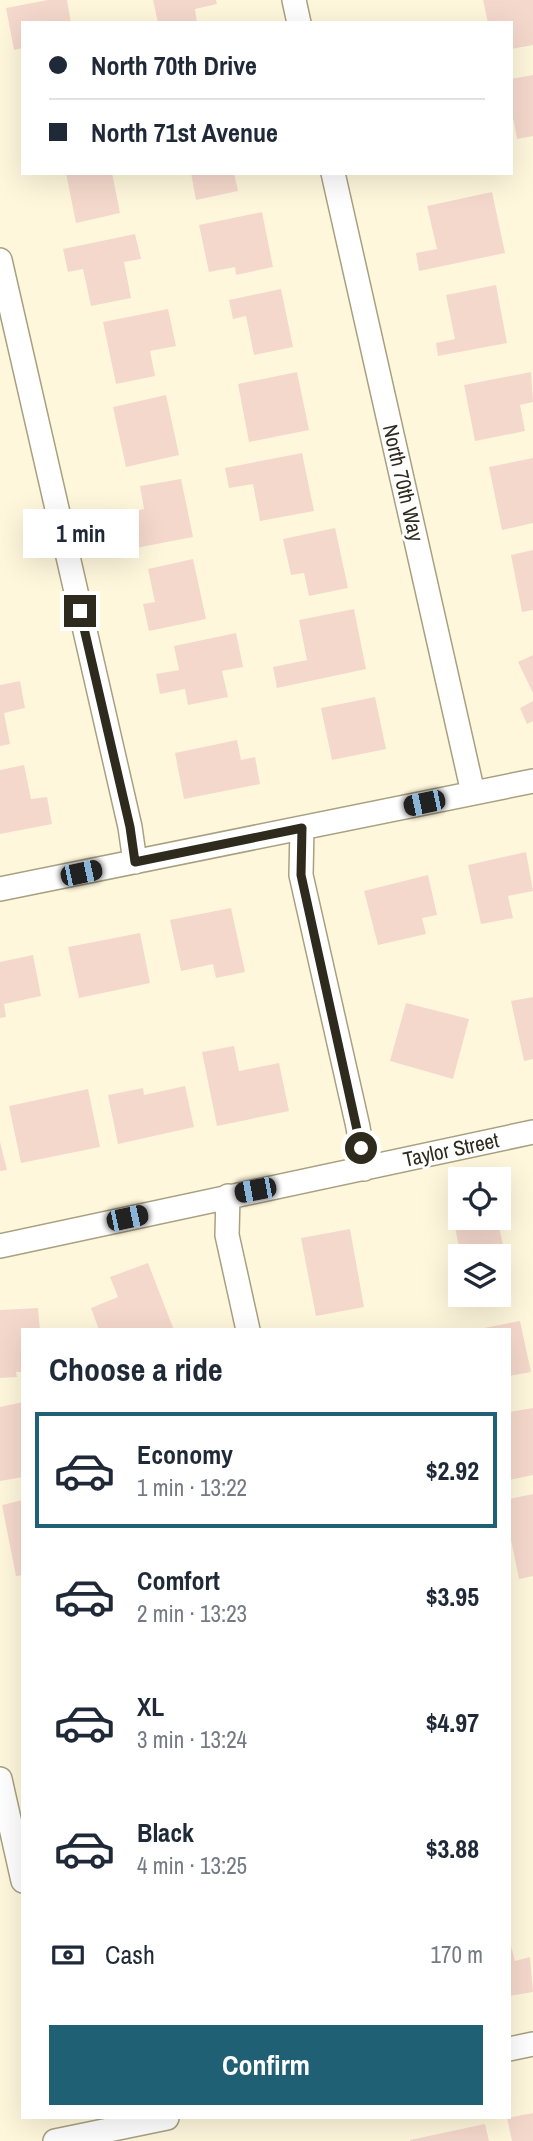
<!DOCTYPE html>
<meta charset="utf-8">
<style>
:root{--surface:#fff;--page:#f2f2f3;--text:#1f2937;--muted:#747a83;--line:#e0e1e3;--accent:#206075}
body{margin:0;font-family:"Archivo Narrow",sans-serif;background:var(--page);color:var(--text);height:100vh;display:flex;flex-direction:column;font-size:26px;white-space:nowrap}
*{box-sizing:border-box;margin:0}
p{font-size:23px;color:var(--muted)}
.icon{flex:none;width:38px;height:38px;fill:none;stroke:currentColor;stroke-width:2;stroke-linecap:round;stroke-linejoin:round}
.map{position:relative;flex:1;overflow:hidden}
.details{position:absolute;left:21px;top:1328px;width:490px;height:791px;display:flex;flex-direction:column;background:var(--surface);border-radius:0px;box-shadow:0 7px 28px #0002}
.details>*{flex:none}
.banner{position:absolute;left:21px;top:21px;width:492px;height:154px;border-radius:0px;box-shadow:0 7px 28px #0002;display:grid;align-content:center;height:154px;padding:0 28px;background:var(--surface)}
.tools{position:absolute;left:448px;top:1167px;display:grid;gap:14px}
.tools a{display:grid;place-items:center;width:63px;height:63px;border-radius:0px;background:var(--surface);box-shadow:0 7px 28px #0002;font-size:35px}
.end{position:absolute;width:32px;height:32px;margin:-16px;border:9px solid #2e2b1e;background:#fff;box-shadow:0 0 0 4px #fff}
.from{border-radius:50%}
.bubble{position:absolute;height:49px;border-radius:0px;background:var(--surface);box-shadow:0 7px 28px #0002;font-size:23px;font-weight:800;line-height:49px;text-align:center}
.car{position:absolute;width:21px;height:42px;margin:-21px -10px;border-radius:9px;box-shadow:0 0 5px 2px #0007;background:linear-gradient(#222 24%,#8ab4d8 0 40%,#222 0 76%,#8ab4d8 0 86%,#222 0)}
.banner b{display:flex;align-items:center;gap:24px;height:66px;font-size:26px}
.banner b+b{border-top:2px solid var(--line)}
.banner i{width:18px;height:18px;background:var(--text)}
ul{padding:0;list-style:none}
li{display:flex;align-items:center;gap:21px;height:116px;margin:0 14px 10px;padding:0 14px;border:4px solid transparent;border-radius:0px}
li div{flex:1}
li b{display:block;font-size:26px}
li em{font-style:normal;font-weight:800}
li.active{border-color:var(--accent)}
li>.icon{width:63px;height:63px;stroke-width:1.5}
h2{padding:0 28px;font-size:32px;line-height:84px}
.pay{display:flex;align-items:center;gap:18px;height:77px;padding:0 28px;font-size:26px}
.pay p{margin-inline-start:auto}
.button{display:flex;gap:14px;margin-top:auto;padding:14px 28px}
.button a{flex:1;height:80px;border-radius:0px;background:var(--accent);color:#fff;font-size:28px;font-weight:800;line-height:80px;text-align:center}
.map>svg:first-child{display:block}
.building{fill:#f5d8cc}
.lines{fill:none;stroke-linecap:round;stroke-linejoin:round}
.minor-casing{stroke:#a9a081;stroke-width:26}
.minor{stroke:#fff;stroke-width:23}
.route{stroke:#2e2b1e;stroke-width:9}
.labels{text-anchor:middle;stroke-width:6;stroke-linejoin:round;paint-order:stroke}
.street-label{font-size:21px;fill:#2e2b1e;stroke:#fff}
</style>
<div class="map">
<svg width="533" height="2141" viewBox="0 0 533 2141">
<rect width="100%" height="100%" fill="#fef7dc"/>
<path class="building" d="M48,0H67L71,23H23V48L14,50L6,8Z
M153,0H216L217,4L195,9L197,23H158Z
M483,0H533V45L511,49V23H488Z
M533,75V136L517,139L511,107V79Z
M66,173H112L120,213L76,223Z
M191,173H234L238,191L196,200Z
M492,192L505,253L419,271L416,253L437,249L427,206Z
M262,212L273,267L236,275L235,267L209,272L199,225Z
M135,234L141,259L124,262L131,298L91,306L83,269L68,272L63,249Z
M496,285L507,343L438,356L436,343L455,339L446,295Z
M281,289L293,347L254,355L246,316L233,319L229,300Z
M168,309L176,346L150,351L155,376L116,384L103,322Z
M297,372L309,430L249,442L238,384Z
M531,372L533,402L520,405L525,431L475,441L464,385Z
M166,395L179,455L126,467L113,407Z
M302,453L314,511L260,521L253,484L229,488L225,468Z
M533,458V523L502,530L489,467Z
M181,479L193,537L125,550L118,515L144,509L140,486Z
M335,528L348,588L309,596L304,573L291,575L283,539Z
M533,550V610L522,612L511,555Z
M193,559L206,619L149,631L143,604L155,602L148,569Z
M354,609L366,669L277,688L273,667L307,660L299,620Z
M236,633L243,667L222,671L228,697L188,705L185,689L160,694L156,674L179,670L174,646Z
M533,655V693L518,662Z
M20,681L25,708L4,713L10,744L0,746V685Z
M375,697L386,749L332,760L321,708Z
M533,701V721L527,724L520,708Z
M237,740L241,760L255,757L260,784L184,799L175,753Z
M24,765L31,799L47,797L52,824L0,834V770Z
M526,852L533,891L508,896L513,918L481,924L468,865Z
M428,875L437,915L422,918L426,934L378,945L364,891Z
M231,908L245,972L216,978L213,964L181,971L170,920Z
M140,933L150,983L79,998L68,947Z
M33,955L41,996L4,1004L6,1017L0,1018V962Z
M533,997V1059L524,1061L511,1001Z
M406,1003L469,1019L453,1079L390,1061Z
M234,1046L239,1071L279,1063L289,1111L217,1126L202,1052Z
M185,1086L194,1127L118,1144L108,1095L143,1088L144,1095Z
M88,1089L100,1147L21,1163L9,1106Z
M0,1142L7,1170L0,1171Z
M460,1216L497,1218L509,1271L499,1273V1256H461L453,1218Z
M350,1229L364,1307L316,1316L301,1238Z
M148,1263L174,1330H99L91,1308L118,1297L110,1277Z
M38,1308L40,1330H23V1372H16L17,1377L0,1378V1310Z
M520,1321L531,1372L509,1376V1330L479,1329Z
M23,1402V1477L0,1481V1407Z
M533,1408V1475L509,1480V1412Z
M533,1494V1576L519,1579L509,1530V1499Z
M23,1500V1575L16,1576L2,1505Z
M509,1938L515,1961L530,1957L533,1992L509,1996Z
M533,2113V2141H512L507,2118Z
M485,2124L489,2141H410V2140Z"/>
<g class="lines">
<defs>
<path id="minor" d="M294,0L299,23
M333,173L473,793
M0,260L130,827L135,862
M302,828L301,875L358,1127L364,1169
M0,889L533,781
M228,1196L227,1235L248,1330
M0,1246L533,1132
M0,1779L23,1881
M509,2049L533,2044
M55,2141L167,2118"/>
</defs>
<use href="#minor" class="minor-casing"/>
<use href="#minor" class="minor"/>
</g>
<g class="lines">
<path class="route" d="M80,611L130,827L135,862L302,828L301,875L361,1148"/>
</g>
<g class="labels">
<g class="street-label">
<text transform="translate(403 483) rotate(77)" y="7">North 70th Way</text>
<text transform="translate(451 1150) rotate(-12)" y="7">Taylor Street</text>
</g>
</g>
</svg>
<div class="tools">
<a><svg class="icon" aria-label="locate" viewBox="0 0 24 24"><circle cx="12" cy="12" r="6"/><path d="M12 2v4M12 18v4M2 12h4M18 12h4"/></svg></a>
<a><svg class="icon" aria-label="layers" viewBox="0 0 24 24"><path d="M12 4l9 5-9 5-9-5zM3 14l9 5 9-5"/></svg></a>
</div>
<i class="end from" style="left:361px;top:1148px"></i>
<i class="end" style="left:80px;top:611px"></i>
<div class="bubble" style="left:23px;top:509px;width:116px">1 min</div>
<i class="car" style="left:424px;top:803px;rotate:258deg"></i>
<i class="car" style="left:81px;top:873px;rotate:78deg"></i>
<i class="car" style="left:255px;top:1190px;rotate:259deg"></i>
<i class="car" style="left:127px;top:1218px;rotate:78deg"></i>
<div class="banner">
<b><i class="from"></i>North 70th Drive</b>
<b><i></i>North 71st Avenue</b>
</div>
<section class="details">
<h2>Choose a ride</h2>
<ul>
<li class="active"><svg class="icon" aria-label="car" viewBox="0 0 24 24"><path d="M5 17H2v-5l4-1 3-4h7l3 4 3 1v5h-3M9 17h6M6 11h13"/><circle cx="7" cy="17" r="2"/><circle cx="17" cy="17" r="2"/></svg><div><b>Economy</b><p>1 min · 13:22</p></div><em>$2.92</em></li>
<li><svg class="icon" aria-label="car" viewBox="0 0 24 24"><path d="M5 17H2v-5l4-1 3-4h7l3 4 3 1v5h-3M9 17h6M6 11h13"/><circle cx="7" cy="17" r="2"/><circle cx="17" cy="17" r="2"/></svg><div><b>Comfort</b><p>2 min · 13:23</p></div><em>$3.95</em></li>
<li><svg class="icon" aria-label="car" viewBox="0 0 24 24"><path d="M5 17H2v-5l4-1 3-4h7l3 4 3 1v5h-3M9 17h6M6 11h13"/><circle cx="7" cy="17" r="2"/><circle cx="17" cy="17" r="2"/></svg><div><b>XL</b><p>3 min · 13:24</p></div><em>$4.97</em></li>
<li><svg class="icon" aria-label="car" viewBox="0 0 24 24"><path d="M5 17H2v-5l4-1 3-4h7l3 4 3 1v5h-3M9 17h6M6 11h13"/><circle cx="7" cy="17" r="2"/><circle cx="17" cy="17" r="2"/></svg><div><b>Black</b><p>4 min · 13:25</p></div><em>$3.88</em></li>
</ul>
<div class="pay"><svg class="icon" aria-label="cash" viewBox="0 0 24 24"><path d="M3 7h18v10H3z"/><circle cx="12" cy="12" r="2"/></svg>Cash<p>170 m</p></div>
<div class="button"><a>Confirm</a></div>
</section>
</div>
